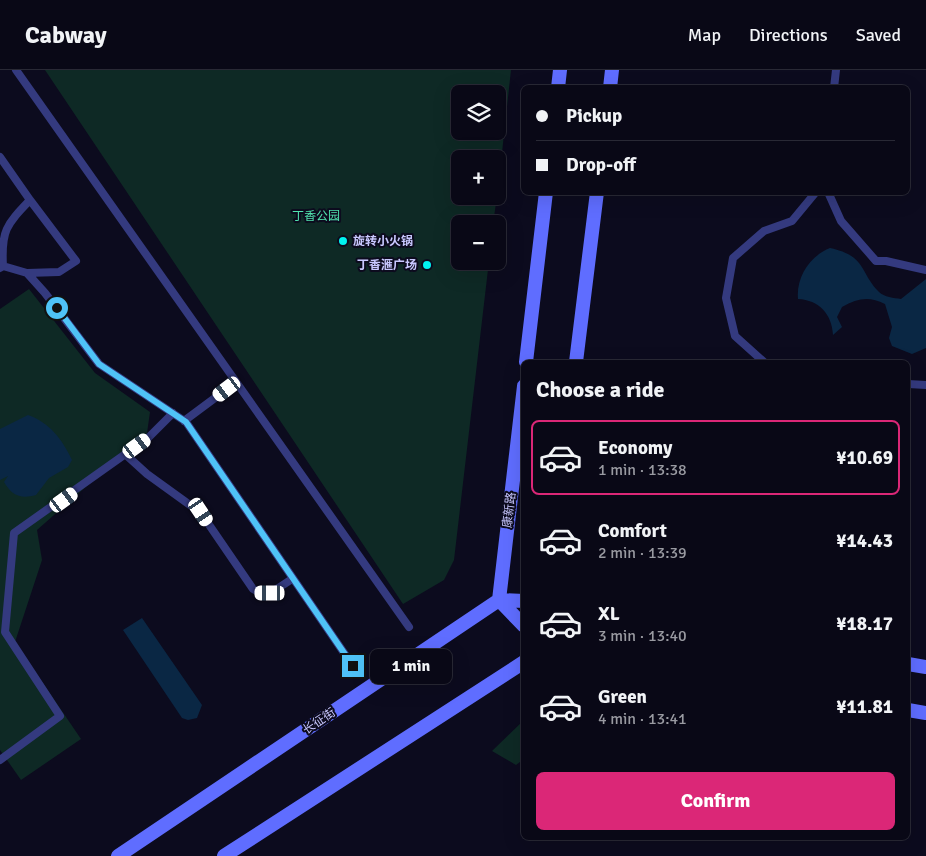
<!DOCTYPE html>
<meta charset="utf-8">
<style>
:root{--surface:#090816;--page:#171623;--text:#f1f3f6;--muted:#999aa1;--line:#292935;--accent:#db2777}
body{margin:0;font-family:Signika,"Noto Sans SC",sans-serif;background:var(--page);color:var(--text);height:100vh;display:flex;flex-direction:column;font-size:19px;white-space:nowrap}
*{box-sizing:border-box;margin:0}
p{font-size:16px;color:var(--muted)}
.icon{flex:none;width:28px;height:28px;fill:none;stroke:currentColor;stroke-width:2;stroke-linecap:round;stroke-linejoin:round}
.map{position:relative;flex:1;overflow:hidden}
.drawer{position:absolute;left:521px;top:290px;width:389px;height:480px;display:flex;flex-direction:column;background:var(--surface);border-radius:8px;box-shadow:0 5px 20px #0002,0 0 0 1px var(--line)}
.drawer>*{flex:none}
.hud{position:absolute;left:521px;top:15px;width:389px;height:110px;border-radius:8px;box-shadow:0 5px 20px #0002,0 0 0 1px var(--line);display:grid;align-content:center;height:110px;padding:0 15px;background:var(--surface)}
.fabs{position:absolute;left:451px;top:15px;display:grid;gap:10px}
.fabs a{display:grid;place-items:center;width:55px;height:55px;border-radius:8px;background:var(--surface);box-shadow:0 5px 20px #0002,0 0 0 1px var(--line);font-size:25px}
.end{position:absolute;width:22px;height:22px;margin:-11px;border:6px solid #4fc3f7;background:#111;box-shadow:0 0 0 2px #111}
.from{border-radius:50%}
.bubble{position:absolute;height:35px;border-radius:8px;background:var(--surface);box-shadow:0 5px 20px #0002,0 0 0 1px var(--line);font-size:16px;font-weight:800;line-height:35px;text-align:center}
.car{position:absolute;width:15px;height:30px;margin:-15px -8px;border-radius:6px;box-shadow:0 0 4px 1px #0007;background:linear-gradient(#fff 24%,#345 0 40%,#fff 0 76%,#345 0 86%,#fff 0)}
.hud b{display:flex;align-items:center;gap:18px;height:48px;font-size:19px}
.hud b+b{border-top:1px solid var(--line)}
.hud i{width:12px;height:12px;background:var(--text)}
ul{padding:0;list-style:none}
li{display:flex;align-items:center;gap:15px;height:75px;margin:0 10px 8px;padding:0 5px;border:2px solid transparent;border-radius:8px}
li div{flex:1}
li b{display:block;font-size:19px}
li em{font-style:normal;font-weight:800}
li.active{border-color:var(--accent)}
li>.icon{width:45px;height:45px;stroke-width:1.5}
h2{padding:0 15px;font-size:22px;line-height:60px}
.primary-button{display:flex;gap:10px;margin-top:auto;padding:10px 15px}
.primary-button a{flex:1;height:58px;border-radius:8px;background:var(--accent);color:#fff;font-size:20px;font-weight:800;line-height:58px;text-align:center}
header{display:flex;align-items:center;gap:30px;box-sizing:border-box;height:70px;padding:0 25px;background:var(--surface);border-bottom:1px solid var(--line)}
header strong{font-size:24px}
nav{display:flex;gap:28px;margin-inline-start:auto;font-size:18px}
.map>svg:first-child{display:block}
.green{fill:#0e2925;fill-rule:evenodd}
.water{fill:#0a2744}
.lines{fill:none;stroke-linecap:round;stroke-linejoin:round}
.service{stroke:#343a7f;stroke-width:8}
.secondary{stroke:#5f6dff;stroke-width:14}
.route{stroke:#4fc3f7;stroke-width:6}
.poi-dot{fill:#00f3f0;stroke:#0c0b1e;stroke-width:2}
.labels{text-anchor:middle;stroke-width:4;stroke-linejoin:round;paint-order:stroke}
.park-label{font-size:12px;fill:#51e3ae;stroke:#0c0b1e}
.poi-label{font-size:12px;font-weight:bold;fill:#c9c8ff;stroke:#0c0b1e;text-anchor:start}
.street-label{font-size:12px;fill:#c9c8ff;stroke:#0c0b1e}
</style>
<header>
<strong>Cabway</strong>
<nav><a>Map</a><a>Directions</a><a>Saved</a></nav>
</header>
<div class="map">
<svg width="926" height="786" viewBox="0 0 926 786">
<rect width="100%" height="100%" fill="#0c0b1e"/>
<path class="green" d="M45,0H511L498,119V89H460V126H497L493,154H460V191H489L454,490L444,510L403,534ZM460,24H498V61H460Z
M29,219L95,303L150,342L147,363L37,460L42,490L15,572L81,669L21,710L0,680V239Z
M524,650V689L516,695L492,681Z"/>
<path class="water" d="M830,178C867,186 859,202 879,222C884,227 894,228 901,229L926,209V278L912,284L892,276L889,268L892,257L885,234C869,226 858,228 842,237L837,247L842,257L833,265C832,244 819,230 798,229C796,207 810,186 830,178Z
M28,345C50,353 62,369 72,390L68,397L49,408L36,425C21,429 12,426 4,412L8,406L0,410V359Z
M142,548L202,635L197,648L188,650L182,648L123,560Z"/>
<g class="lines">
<path class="service" d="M16,0L409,557
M834,18L836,0
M0,87L30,130C6,155 1,161 3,196
M828,122L841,151L876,191H886L926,200
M0,198L3,196L27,203L45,223L99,294L186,352L353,596
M27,203L59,202L76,191L30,130
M764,292L735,266L726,228L733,188L764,161L792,151L816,122
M908,314L926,315
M184,351L227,319
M125,384L147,404L201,443L253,519C268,529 279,517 292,509
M0,690L60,646L5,562L14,463L148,368L173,343"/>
<path class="secondary" d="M558,18L560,0
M610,18L612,0
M526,292L546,122
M576,292L597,122
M524,316L499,530L524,556
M908,594L926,597
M908,640L926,643
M118,786L499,530L524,531
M224,786L524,592"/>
</g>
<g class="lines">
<path class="route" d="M57,238L99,294L186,352L353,596"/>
</g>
<g class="poi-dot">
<circle cx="343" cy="171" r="5"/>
<circle cx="427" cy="195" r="5"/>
</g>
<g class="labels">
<g class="park-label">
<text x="316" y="150">丁香公园</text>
</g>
<g class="poi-label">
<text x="353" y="175">旋转小火锅</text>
<text x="417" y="199" text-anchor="end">丁香滙广场</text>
</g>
<g class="street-label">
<text transform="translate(509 440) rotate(-83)" y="4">康新路</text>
<text transform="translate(319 651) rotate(-34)" y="4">长征街</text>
</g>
</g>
</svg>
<div class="fabs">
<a><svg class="icon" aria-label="layers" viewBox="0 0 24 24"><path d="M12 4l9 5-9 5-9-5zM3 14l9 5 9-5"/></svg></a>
<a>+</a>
<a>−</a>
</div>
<i class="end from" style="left:57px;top:238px"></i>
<i class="end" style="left:353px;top:596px"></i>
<div class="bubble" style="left:370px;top:579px;width:82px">1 min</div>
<i class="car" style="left:227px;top:319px;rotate:233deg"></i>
<i class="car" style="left:137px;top:376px;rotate:54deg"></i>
<i class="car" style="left:64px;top:430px;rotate:54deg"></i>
<i class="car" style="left:201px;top:442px;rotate:146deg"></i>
<i class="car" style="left:270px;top:523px;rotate:270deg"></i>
<div class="hud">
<b><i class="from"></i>Pickup</b>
<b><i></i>Drop-off</b>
</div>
<section class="drawer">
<h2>Choose a ride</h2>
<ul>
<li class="active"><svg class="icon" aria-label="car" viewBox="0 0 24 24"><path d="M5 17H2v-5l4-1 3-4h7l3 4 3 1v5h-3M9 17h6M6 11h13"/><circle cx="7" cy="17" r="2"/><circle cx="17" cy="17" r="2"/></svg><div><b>Economy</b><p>1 min · 13:38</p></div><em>¥10.69</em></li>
<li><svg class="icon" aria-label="car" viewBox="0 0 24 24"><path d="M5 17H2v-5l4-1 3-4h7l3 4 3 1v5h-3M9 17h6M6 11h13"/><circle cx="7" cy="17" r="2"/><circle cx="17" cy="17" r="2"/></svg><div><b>Comfort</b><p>2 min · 13:39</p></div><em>¥14.43</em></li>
<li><svg class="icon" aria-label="car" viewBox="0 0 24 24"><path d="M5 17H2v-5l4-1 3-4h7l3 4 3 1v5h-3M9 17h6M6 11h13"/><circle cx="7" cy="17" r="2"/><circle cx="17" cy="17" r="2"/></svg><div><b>XL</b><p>3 min · 13:40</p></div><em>¥18.17</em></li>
<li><svg class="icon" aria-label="car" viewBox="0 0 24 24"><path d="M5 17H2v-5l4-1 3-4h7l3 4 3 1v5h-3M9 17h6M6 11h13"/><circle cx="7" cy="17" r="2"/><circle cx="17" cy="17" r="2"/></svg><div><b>Green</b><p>4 min · 13:41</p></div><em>¥11.81</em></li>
</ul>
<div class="primary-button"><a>Confirm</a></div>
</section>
</div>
